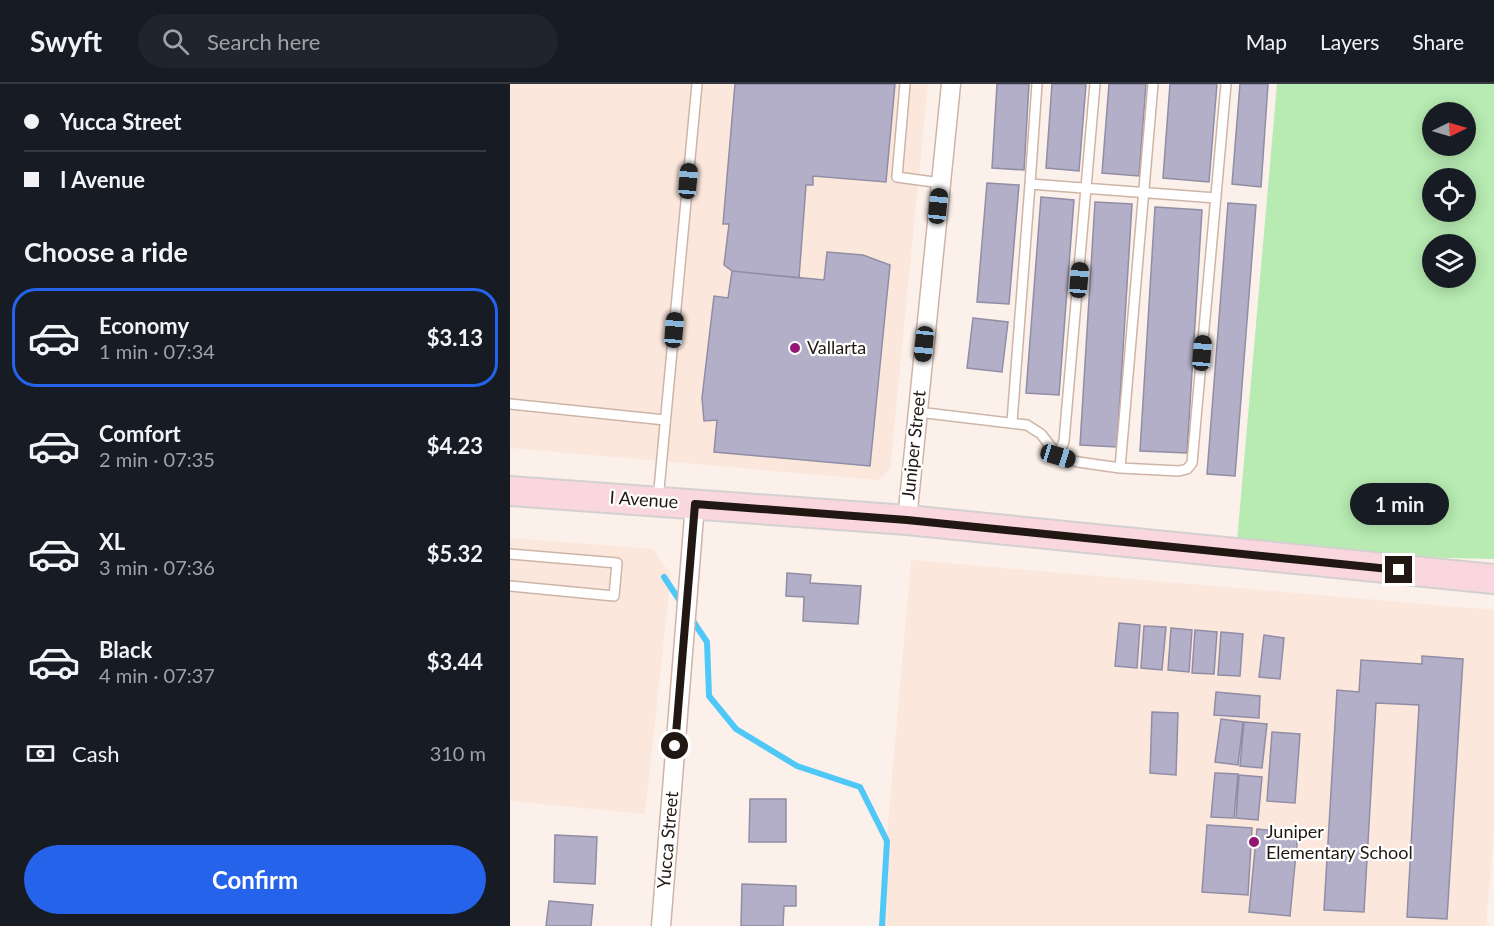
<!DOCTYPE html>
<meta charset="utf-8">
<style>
:root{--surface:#171b24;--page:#20242c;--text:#f1f3f6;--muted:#9ea1a6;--line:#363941;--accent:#2563eb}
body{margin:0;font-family:Lato,sans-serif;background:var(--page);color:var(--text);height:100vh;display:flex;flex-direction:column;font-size:22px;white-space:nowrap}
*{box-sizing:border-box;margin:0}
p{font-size:20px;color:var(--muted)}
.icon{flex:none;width:33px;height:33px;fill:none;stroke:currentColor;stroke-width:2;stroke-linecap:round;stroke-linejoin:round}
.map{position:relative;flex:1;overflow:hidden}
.side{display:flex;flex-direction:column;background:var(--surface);width:510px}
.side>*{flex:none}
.guide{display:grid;align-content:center;height:132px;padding:0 24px;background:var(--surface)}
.needle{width:39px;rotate:85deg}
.buttons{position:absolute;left:912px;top:18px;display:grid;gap:12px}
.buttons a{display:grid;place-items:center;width:54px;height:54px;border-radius:50%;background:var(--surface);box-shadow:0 3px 15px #0003;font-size:30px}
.end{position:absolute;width:27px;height:27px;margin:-14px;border:8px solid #211813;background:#fff;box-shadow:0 0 0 3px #fff}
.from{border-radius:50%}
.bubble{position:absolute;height:42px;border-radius:21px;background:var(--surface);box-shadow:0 3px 15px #0003;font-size:20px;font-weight:700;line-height:42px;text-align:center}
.car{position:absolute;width:18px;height:36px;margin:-18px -9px;border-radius:8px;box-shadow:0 0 4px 2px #0007;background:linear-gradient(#222 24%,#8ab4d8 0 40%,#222 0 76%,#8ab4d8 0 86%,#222 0)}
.guide b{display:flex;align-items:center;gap:21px;height:57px;font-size:22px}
.guide b+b{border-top:2px solid var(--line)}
.guide i{width:15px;height:15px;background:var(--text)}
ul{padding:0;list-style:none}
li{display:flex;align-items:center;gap:18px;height:99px;margin:0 12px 9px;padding:0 12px;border:3px solid transparent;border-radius:24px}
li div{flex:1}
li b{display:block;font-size:22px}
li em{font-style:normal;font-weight:700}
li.selected{border-color:var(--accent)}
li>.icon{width:54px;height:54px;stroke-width:1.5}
h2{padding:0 24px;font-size:27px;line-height:72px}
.pay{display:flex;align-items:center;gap:15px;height:66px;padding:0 24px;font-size:22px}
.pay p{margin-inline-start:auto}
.action{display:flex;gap:12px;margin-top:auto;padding:12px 24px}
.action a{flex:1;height:69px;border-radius:36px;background:var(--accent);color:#fff;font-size:24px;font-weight:700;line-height:69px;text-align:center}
header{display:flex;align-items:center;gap:36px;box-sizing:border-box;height:84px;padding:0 30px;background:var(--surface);border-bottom:2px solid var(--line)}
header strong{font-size:28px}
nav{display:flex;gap:33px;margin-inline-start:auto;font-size:21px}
.search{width:420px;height:54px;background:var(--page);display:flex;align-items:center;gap:15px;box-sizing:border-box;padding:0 21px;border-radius:33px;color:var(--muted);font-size:22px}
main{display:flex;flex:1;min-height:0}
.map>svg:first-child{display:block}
.built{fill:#fce7dc}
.green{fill:#b7ebb2;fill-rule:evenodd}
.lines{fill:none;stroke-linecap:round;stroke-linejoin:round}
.stream{stroke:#4fc8f8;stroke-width:6}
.building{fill:#b3afc8;stroke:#908da5;stroke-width:1.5}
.service-casing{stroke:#ceb4a6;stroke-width:12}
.minor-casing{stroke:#ceb4a6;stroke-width:21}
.primary-casing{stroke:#d3d1d0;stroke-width:32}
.service{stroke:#fff;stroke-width:9}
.minor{stroke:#fff;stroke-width:18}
.primary{stroke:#fad7df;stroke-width:28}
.route{stroke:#211813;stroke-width:8}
.poi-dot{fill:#921773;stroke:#fff;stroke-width:2}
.labels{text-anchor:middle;stroke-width:4.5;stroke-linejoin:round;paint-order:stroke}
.poi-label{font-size:18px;fill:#211813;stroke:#fff;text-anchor:start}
.street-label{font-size:18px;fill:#211813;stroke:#fff}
</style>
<header>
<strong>Swyft</strong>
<div class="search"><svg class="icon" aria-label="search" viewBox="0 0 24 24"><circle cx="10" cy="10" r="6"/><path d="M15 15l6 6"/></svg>Search here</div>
<nav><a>Map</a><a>Layers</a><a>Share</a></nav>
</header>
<main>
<section class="side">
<div class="guide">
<b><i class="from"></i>Yucca Street</b>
<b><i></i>I Avenue</b>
</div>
<h2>Choose a ride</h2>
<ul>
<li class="selected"><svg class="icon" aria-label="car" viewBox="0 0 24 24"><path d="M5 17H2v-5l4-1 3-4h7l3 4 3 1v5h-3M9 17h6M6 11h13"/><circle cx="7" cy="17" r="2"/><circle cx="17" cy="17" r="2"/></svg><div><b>Economy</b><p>1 min · 07:34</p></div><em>$3.13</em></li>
<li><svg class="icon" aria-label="car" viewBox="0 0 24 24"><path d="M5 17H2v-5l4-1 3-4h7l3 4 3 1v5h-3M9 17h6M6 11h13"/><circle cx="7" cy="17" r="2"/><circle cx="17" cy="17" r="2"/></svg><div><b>Comfort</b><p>2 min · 07:35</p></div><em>$4.23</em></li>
<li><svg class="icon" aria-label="car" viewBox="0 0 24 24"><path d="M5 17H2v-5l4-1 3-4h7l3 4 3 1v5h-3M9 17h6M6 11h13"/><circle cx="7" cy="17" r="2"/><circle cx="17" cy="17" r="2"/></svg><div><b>XL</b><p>3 min · 07:36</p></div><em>$5.32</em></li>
<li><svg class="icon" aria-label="car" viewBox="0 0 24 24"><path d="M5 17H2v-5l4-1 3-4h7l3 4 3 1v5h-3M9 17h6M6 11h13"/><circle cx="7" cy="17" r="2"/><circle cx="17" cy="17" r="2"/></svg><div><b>Black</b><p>4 min · 07:37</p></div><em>$3.44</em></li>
</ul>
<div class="pay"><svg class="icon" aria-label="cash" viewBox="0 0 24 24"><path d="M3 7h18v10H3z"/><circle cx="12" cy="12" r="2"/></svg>Cash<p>310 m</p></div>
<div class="action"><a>Confirm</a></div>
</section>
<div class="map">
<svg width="984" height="842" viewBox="0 0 984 842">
<rect width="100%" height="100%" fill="#fbf0ea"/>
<path class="built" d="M0,0H418L380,385L368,396L0,364Z
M0,454L143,465L161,491L135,730L0,717Z
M401,476L984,526V746L976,842H369Z"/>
<path class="green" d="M767,0H984V475L726,469ZM922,28H956V62H922ZM922,94H956V128H922ZM922,160H956V194H922Z"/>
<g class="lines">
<path class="stream" d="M154,493L172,520
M181,534L197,558L199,612L226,645L287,682L350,703L377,757L372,842"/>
</g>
<path class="building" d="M225,0H385L376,98L303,92V101H296L289,194L222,187L214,181L219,140H213Z
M487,0H519L514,86L482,84Z
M542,0H576L569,87L536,84Z
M599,0H636L629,92L592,89Z
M660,0H707L699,98L653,94Z
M730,0H758L751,103L722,100Z
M477,99L509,101L499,220L467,218Z
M531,113L564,116L549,311L516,309Z
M585,118L622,120L607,363L570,361Z
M718,119L746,121L725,392L697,390Z
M645,123L692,126L677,369L630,367Z
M317,168L353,171L380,181L360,382L204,368L207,336L194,337L192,314L204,212L218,214L222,187L314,196Z
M463,234L498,238L492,288L457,284Z
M277,489L301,491L300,499L351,502L348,540L293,537L294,513L276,512Z
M609,539L630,541L627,584L605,582Z
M634,542L656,543L652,586L631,584Z
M661,544L682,546L679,588L658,586Z
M685,546L707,548L704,590L682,589Z
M711,548L733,550L730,592L708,591Z
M754,551L774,554L770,595L749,593Z
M912,572L953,575L937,835L897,833L909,621L866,619L854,828L814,826L827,606L849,608L851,576L912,580Z
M706,608L750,612L749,634L704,631Z
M642,628L668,629L666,691L640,689Z
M711,635L733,638L728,681L705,678Z
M734,638L757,640L752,684L730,682Z
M762,648L790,650L785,719L757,717Z
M705,689L728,690L724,734L701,733Z
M729,691L752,693L748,736L726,734Z
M240,715H276V758H239Z
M697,741L742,744L738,811L692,808Z
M747,745L788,749L780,832L739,828Z
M45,751L87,753L85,800L44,798Z
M232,800L286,802V822H274L273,842H231Z
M39,817L83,821L81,842H36Z"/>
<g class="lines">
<defs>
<path id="service" d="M395,0L387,93L431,99
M527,0L520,100L706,114
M0,320L155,336
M408,328L517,341L531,350L548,372L568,378L610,384L669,387L677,385L682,379L716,0
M502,338L520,100
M548,372L554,357L585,0
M610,384L643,0
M148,416L187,0
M0,470L107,479L104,512L0,502"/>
<path id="minor" d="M397,436L441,0
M151,842L185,420"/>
<path id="primary" d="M0,407L397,436L984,495"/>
</defs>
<use href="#service" class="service-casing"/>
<use href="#minor" class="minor-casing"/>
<use href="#primary" class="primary-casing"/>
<use href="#service" class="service"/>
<use href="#minor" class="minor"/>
<use href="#primary" class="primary"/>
</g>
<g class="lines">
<path class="route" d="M165,662L185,420L397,436L889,486"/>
</g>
<g class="poi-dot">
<circle cx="285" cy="264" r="6"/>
<circle cx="744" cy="758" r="6"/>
</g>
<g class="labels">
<g class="poi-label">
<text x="297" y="270">Vallarta</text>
<text x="756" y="754">Juniper<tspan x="756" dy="21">Elementary School</tspan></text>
</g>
<g class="street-label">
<text transform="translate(404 361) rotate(-84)" y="6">Juniper Street</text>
<text transform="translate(134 416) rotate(4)" y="6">I Avenue</text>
<text transform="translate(158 756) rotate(-85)" y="6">Yucca Street</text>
</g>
</g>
</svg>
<div class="buttons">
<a><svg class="needle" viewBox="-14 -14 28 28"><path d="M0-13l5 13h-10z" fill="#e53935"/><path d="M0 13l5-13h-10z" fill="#9ea1a6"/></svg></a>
<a><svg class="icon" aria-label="locate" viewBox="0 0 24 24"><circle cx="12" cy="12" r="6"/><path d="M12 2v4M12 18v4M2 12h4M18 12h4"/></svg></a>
<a><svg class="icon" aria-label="layers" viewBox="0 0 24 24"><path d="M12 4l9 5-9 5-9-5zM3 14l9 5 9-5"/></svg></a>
</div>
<i class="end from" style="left:165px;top:662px"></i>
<i class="end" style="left:889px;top:486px"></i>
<div class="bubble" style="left:840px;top:399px;width:99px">1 min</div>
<i class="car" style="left:178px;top:97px;rotate:5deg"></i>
<i class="car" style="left:428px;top:122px;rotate:6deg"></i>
<i class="car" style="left:569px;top:196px;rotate:5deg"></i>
<i class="car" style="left:164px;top:246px;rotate:5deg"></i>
<i class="car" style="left:414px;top:260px;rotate:186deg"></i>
<i class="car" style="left:692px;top:269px;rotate:5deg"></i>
<i class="car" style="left:548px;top:372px;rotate:107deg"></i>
</div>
</main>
